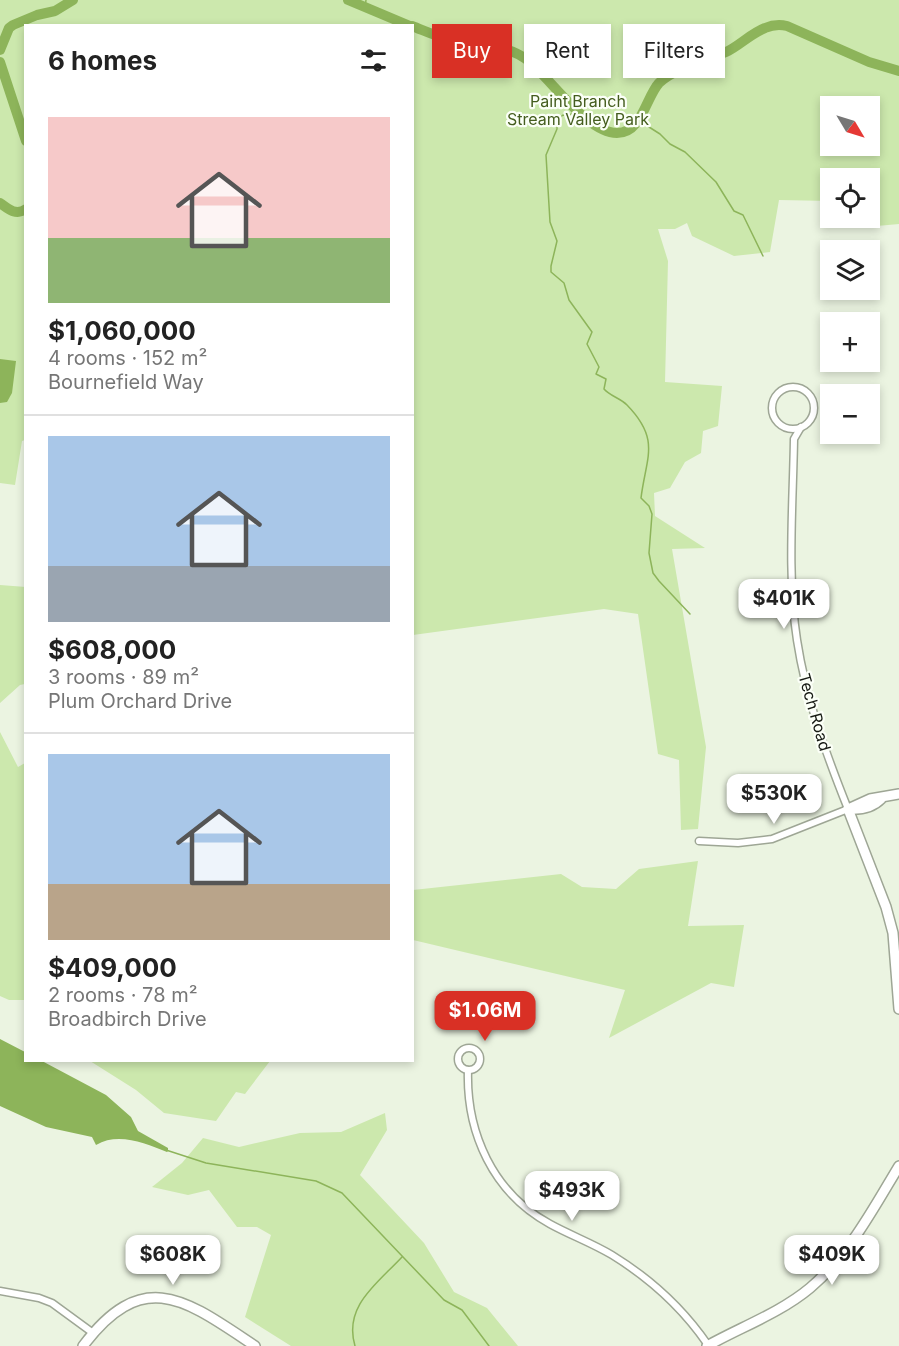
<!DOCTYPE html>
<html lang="en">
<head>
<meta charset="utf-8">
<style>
  body { margin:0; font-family:Inter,sans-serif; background:#f6f6f6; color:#222; height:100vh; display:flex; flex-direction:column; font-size:22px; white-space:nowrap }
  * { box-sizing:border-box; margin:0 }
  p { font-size:20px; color:#767676 }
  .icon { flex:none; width:33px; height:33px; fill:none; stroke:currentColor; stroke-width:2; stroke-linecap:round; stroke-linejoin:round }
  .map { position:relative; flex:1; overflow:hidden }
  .side { position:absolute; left:24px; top:24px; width:390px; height:1038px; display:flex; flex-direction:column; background:#fff; border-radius:0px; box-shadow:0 3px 9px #0003 }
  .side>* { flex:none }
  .top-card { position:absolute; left:432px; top:24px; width:376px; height:54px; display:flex; gap:12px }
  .needle { width:39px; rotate:128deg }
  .buttons { position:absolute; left:820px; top:96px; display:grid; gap:12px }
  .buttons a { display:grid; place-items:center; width:60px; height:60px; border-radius:0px; background:#fff; box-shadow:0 3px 9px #0003; font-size:30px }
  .price { position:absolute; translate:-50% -51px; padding:0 14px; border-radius:12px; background:#fff; color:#222; font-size:20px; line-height:39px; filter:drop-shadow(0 2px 3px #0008) }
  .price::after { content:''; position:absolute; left:50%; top:36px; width:18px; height:14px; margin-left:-9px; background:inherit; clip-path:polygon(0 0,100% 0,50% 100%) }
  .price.selected { background:#d93025; color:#fff }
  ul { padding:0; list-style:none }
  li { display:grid; align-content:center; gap:12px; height:318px; padding:0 24px }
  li+li { border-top:2px solid #e0e0e0 }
  li span { display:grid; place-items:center; height:186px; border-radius:0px; color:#555 }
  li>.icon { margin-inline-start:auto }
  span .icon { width:108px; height:108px; fill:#fffc; stroke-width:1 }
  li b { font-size:26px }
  h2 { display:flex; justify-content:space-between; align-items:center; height:72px; padding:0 24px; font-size:26px }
  .pill { padding:0 21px; border-radius:0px; background:#fff; box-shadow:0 3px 9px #0003; font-size:21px; line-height:54px }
  .pill.selected { background:#d93025; color:#fff }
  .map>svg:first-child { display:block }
  .green { fill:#cce8ad; fill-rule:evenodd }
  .water { fill:#8db45a }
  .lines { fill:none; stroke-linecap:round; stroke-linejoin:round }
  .stream { stroke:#8db45a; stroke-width:1.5 }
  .river { stroke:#8db45a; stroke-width:10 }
  .street-casing { stroke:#9ea695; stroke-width:9 }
  .secondary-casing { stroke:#9ea695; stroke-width:12 }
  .street { stroke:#fff; stroke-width:6 }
  .secondary { stroke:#fff; stroke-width:9 }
  .labels { text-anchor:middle; stroke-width:4.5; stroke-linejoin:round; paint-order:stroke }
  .park-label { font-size:16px; fill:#445d1e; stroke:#fbfff7 }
  .street-label { font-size:16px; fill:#171a14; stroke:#fbfff7 }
</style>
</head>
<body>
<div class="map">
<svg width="899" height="1346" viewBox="0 0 899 1346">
  <rect width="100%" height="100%" fill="#ebf4e1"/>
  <g class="green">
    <path d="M0,0h899v224l-33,3 -8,-9h12v-40h-39v23l-52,-1 -9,52 -36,4 -42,-20 -5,-13 -12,6h-17l10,32 -3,121 57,4 -4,40 -15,5 -2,22 -16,9 -15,26 -16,5 1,23 50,32 -33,1 34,198 -8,82 -17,1 -2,-70 -21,-6 -20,-140 -34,-5 -191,26 -1,-609h-386l-1,414 -3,1 -7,44 -15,-2zM831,106h39v40h-39z"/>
    <polygon points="0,585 26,587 25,684 20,685 0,703"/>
    <polygon points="0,732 18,767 25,763 25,1000 9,1000 0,996"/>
    <polygon points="698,861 688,926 744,925 734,987 711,983 609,1038 625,990 413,940 413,890 561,874 582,887 616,889 639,869"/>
    <polygon points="90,1061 270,1060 270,1061 245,1094 236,1092 216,1121 164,1113 136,1090"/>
    <polygon points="385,1113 387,1130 360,1175 424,1243 454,1292 487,1308 518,1346 291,1346 245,1317 271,1235 257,1227 237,1227 209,1190 188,1195 152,1187 182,1163 203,1138 239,1147 300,1133 341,1132"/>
  </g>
  <g class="water">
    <polygon points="0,359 16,361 12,393 7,402 0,403"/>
    <path d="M0,1039l25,13 1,8 16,1 64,34 25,22 7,14 30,17v3l-1,1c-22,-9 -49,-20 -71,-7l-4,-8 -46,-10 -46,-21z"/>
  </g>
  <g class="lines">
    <g class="stream">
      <polyline points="365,8 366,0"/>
      <path d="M577,110l-9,6 -5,-1 -6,5v9l-11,26 4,67 7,19 -6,25v6l13,11 5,17 23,32 -5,12 12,23 -3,7 10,5 -2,10c6,7 16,9 23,16 34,35 19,52 14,93l8,8 3,8 -3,39 4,20 6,8 31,33"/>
      <polyline points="638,120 660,134 670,144 685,152 716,182 734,211 743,215 763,256"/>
      <polyline points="166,1150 206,1163 316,1181 342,1193 444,1300 462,1310 489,1346"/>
      <path d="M355,1346c-12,-40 23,-63 47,-89"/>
    </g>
    <g class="river">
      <polyline points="348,0 410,26"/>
      <path d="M412,26c13,5 26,11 39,14 26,6 53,3 75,19 24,18 60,74 91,74 25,0 29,-36 42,-50 15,-15 47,-22 67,-31 13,-6 24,-18 39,-24 7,-3 14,-4 22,-2l82,36 30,9"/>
      <polyline points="0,50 9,28 13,25 37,15 55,11 73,0"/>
      <polyline points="0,62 26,141"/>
      <path d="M0,203c8,6 16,13 26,6"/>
    </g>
    <defs>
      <g id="street">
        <circle cx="793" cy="408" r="21"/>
        <path d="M699,841l39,2 34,-4 76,-30c-22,-55 -42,-110 -51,-169 -10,-64 -4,-136 -3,-201l7,-12"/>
        <circle cx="469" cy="1059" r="11"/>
        <path d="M468,1070c-2,63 25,123 82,154 20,11 42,19 62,31 39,24 70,52 96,90"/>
        <polyline points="0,1291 39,1298 52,1303 93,1333"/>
      </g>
      <g id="secondary">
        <polyline points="848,809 886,907 893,933 899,1009"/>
        <polyline points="848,809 870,799 899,794"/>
        <path d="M848,809c12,1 24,-1 33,-10"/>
        <path d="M83,1346c61,-81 104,-45 172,0"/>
        <path d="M707,1346c34,-19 73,-33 103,-58 39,-33 63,-79 89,-122"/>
      </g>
    </defs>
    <use href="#street" class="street-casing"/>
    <use href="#secondary" class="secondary-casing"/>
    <use href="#street" class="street"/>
    <use href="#secondary" class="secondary"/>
  </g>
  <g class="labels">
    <g class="park-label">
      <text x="578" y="107">Paint Branch<tspan x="578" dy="18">Stream Valley Park</tspan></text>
    </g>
    <g class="street-label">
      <text transform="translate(815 712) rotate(74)" y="6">Tech Road</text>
    </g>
  </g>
</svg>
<div class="buttons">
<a><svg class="needle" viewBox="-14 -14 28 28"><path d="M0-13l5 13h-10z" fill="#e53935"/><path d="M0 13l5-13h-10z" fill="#767676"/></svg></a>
<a><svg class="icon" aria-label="locate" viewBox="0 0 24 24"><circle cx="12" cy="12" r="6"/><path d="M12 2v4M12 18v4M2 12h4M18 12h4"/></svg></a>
<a><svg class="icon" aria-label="layers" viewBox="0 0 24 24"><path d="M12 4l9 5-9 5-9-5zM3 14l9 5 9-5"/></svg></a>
<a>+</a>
<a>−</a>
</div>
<b class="price" style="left:784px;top:630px">$401K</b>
<b class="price" style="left:774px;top:825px">$530K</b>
<b class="price selected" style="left:485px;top:1042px">$1.06M</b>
<b class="price" style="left:572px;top:1222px">$493K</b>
<b class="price" style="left:173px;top:1286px">$608K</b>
<b class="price" style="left:832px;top:1286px">$409K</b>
<div class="top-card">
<a class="pill selected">Buy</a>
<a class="pill">Rent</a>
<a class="pill">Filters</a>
</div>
<section class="side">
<h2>6 homes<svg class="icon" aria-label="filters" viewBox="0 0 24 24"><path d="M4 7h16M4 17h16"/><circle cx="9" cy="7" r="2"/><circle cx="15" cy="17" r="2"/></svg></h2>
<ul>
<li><span style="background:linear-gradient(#f6c9c9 65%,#8fb573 0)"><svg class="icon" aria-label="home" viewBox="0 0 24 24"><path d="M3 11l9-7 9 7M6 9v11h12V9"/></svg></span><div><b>$1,060,000</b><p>4 rooms · 152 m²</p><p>Bournefield Way</p></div></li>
<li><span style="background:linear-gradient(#a9c7e8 70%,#9aa5b1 0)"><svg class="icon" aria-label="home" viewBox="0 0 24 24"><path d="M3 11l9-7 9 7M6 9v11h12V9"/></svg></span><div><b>$608,000</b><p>3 rooms · 89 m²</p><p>Plum Orchard Drive</p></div></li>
<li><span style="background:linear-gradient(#a9c7e8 70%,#b9a48a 0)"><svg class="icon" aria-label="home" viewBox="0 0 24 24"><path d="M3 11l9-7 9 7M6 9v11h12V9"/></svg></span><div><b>$409,000</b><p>2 rooms · 78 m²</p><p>Broadbirch Drive</p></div></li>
</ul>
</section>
</div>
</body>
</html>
